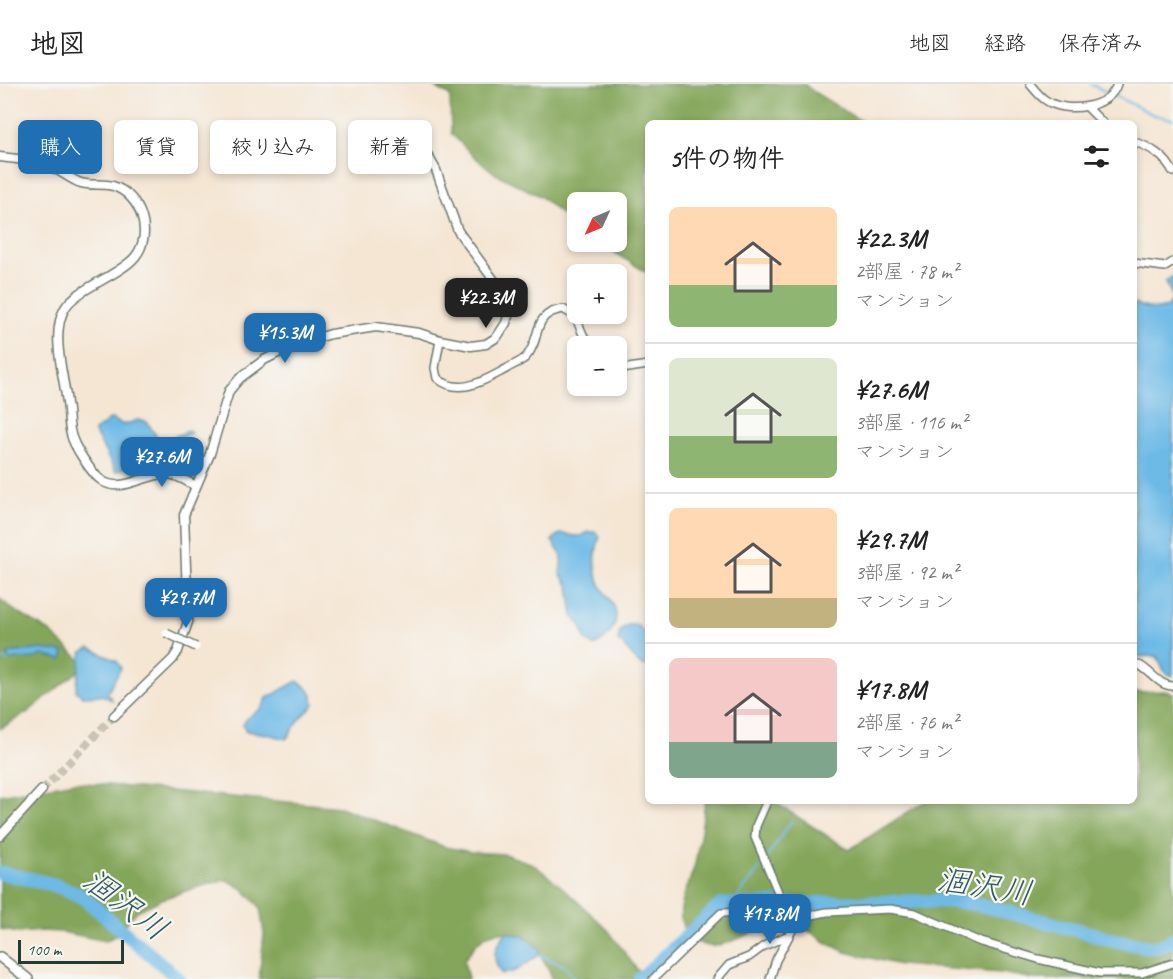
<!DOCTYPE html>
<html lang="ja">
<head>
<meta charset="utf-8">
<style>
  body { margin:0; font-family:Caveat,"Klee One",sans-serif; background:#f2f2f2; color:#222; height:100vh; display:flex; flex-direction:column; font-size:22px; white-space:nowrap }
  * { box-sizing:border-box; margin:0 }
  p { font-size:20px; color:#767676 }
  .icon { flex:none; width:33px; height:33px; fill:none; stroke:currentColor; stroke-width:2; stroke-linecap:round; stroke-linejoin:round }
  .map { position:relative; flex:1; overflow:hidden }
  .panel { position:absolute; left:645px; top:36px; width:492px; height:684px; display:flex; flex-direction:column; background:#fff; border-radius:9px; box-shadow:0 3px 9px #0003 }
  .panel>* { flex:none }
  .top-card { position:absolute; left:18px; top:36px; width:537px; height:54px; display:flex; gap:12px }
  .needle { width:39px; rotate:226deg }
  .buttons { position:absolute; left:567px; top:108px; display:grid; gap:12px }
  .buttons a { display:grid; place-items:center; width:60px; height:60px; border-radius:9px; background:#fff; box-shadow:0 3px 9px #0003; font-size:30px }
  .scale { position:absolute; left:18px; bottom:15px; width:106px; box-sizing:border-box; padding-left:6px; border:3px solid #1f3d34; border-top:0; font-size:16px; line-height:21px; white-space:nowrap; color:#1f3d34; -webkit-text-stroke:4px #f6f6f2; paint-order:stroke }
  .price { position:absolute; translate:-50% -51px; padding:0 14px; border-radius:12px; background:#1f6fb2; color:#fff; font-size:20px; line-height:39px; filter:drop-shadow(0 2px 3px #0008) }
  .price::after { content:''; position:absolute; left:50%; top:36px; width:18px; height:14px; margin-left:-9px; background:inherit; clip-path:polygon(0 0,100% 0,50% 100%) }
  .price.selected { background:#222; color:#fff }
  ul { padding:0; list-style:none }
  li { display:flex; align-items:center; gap:18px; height:150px; padding:0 24px }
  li+li { border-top:2px solid #e0e0e0 }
  li span { display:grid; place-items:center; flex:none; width:168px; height:120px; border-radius:9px; color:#555 }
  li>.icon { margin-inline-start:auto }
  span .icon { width:72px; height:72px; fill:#fffc; stroke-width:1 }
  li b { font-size:26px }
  h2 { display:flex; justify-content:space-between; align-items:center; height:72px; padding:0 24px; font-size:26px }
  .tag { padding:0 21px; border-radius:9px; background:#fff; box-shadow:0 3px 9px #0003; font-size:21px; line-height:54px }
  .tag.selected { background:#1f6fb2; color:#fff }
  header { display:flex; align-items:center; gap:36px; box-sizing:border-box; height:84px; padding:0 30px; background:#fff; border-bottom:2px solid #e0e0e0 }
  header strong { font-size:28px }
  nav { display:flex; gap:33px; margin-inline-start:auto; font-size:21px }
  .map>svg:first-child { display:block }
  .forest { fill:#84a65a; stroke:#527247; stroke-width:1.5 }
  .water { fill:#6dbae7; stroke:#467c8e; stroke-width:1.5 }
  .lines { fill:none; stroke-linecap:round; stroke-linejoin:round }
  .stream { stroke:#6dbae7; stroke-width:2 }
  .river { stroke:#6dbae7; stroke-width:14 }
  .tertiary-tunnel { stroke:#cac4b4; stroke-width:8; stroke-dasharray:8 4; stroke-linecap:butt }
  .minor-casing { stroke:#6a786c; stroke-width:10 }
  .tertiary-casing { stroke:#6a786c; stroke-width:11 }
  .secondary-casing { stroke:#6a786c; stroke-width:12 }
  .minor { stroke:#fff; stroke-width:7 }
  .tertiary { stroke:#fff; stroke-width:8 }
  .secondary { stroke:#fff; stroke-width:9 }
  .minor-bridge-casing { stroke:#6a786c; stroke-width:10; stroke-linecap:butt }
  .minor-bridge { stroke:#fff; stroke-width:7 }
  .labels { text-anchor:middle; stroke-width:4.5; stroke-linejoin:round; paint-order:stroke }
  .water-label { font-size:32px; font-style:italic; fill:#325c61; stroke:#f6f6f2 }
</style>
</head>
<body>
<header>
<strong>地図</strong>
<nav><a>地図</a><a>経路</a><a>保存済み</a></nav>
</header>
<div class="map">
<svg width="1173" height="895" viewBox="0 0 1173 895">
  <rect width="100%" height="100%" fill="#f6f6f2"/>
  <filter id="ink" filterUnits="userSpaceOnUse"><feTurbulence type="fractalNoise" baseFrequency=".0167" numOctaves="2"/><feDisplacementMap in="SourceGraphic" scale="12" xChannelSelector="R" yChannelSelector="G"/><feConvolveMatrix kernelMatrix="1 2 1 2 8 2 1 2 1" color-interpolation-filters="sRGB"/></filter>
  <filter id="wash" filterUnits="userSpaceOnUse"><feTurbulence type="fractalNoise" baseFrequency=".008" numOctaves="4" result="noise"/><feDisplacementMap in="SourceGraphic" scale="24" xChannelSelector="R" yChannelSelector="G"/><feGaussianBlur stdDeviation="1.35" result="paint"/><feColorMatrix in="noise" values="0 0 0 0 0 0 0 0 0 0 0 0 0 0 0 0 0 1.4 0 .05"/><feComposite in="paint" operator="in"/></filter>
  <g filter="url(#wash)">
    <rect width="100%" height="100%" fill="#f5e6d4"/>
    <g class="forest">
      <polygon points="430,0 804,0 814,8 864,39 648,39 648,189 596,158 616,158 616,118 578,118 577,144 540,112 496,90 471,70 451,49 450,12"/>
      <polygon points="0,515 12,525 50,548 86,581 28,628 0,645"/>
      <path d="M1165,607l8,2v286h-139l-32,-6 -102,-8 -54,-13 -17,-8 -34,-22 -11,-4c-19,8 -49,25 -69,28 -9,1 -18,-3 -25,-9 -21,-21 -1,-49 5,-73 4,-21 8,-41 10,-63h68l76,49 76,-49h209v-109z"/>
      <path d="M75,698l265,25 105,40 26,5 33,2 29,10 29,23 46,43 36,49h-92c-7,-25 -34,-55 -62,-45 -12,5 -20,17 -26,27l4,18h-209l5,-45 -4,-27 -17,-18 -16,-9 -17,3 -48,16 -25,12 -21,24 -10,6 -45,-9 -19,-1 -24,2 -18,-4v-134z"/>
    </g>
    <g class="water">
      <path d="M1173,192v400c-10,-2 -12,-12 -16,-20l-23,1v-354c9,5 35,12 38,-4 1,-6 -5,-11 -6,-18z"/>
      <polygon points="111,335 124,341 138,336 147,338 161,359 189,346 191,349 162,363 161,369 116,388 94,347 105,340 108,336"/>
      <path d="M589,448h6l5,4c-5,14 -6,29 -2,43 3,10 10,16 15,25 9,17 -4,36 -20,42l-8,-7 -4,-13 -8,-10 -4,-30 -9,-13 2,-17 -10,-15c9,-13 15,-4 28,-5 1,0 7,-3 9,-4z"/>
      <path d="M632,540l5,1 11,12v28l-6,1c-9,-7 -14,-18 -24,-25 1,-10 4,-15 14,-17z"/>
      <polygon points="90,564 117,577 121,584 107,609 112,616 101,611 82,612 76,607 82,568"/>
      <polygon points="42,565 64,568 62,576 42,571 36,574 8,576 8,569"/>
      <path d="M297,597c11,6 16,12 17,23 -5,7 -12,12 -17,19 -4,5 -6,11 -11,16l-19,-5 -21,-3 -3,-6 4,-7 15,-10 5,-10z"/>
      <path d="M507,848l18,5 15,12 -1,6c-11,7 -24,20 -38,18 -11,-17 -6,-27 6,-41z"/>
    </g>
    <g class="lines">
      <g class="stream">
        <polyline points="1090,0 1154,31 1173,35"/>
        <polyline points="0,576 8,576"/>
        <polyline points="768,772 792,736"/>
        <polyline points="731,822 760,784"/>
        <polyline points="539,871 565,882 574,895"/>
      </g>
      <g class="river">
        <path d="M0,789c29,6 58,10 84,25l95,81"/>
        <path d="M784,820l167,-3 25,3 121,31c5,3 52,13 58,12 7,-1 12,-4 18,-7"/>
        <polyline points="640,895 721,821 776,820"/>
      </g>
    </g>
  </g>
  <g filter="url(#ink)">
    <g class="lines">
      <polyline class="tertiary-tunnel" points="42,706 114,632"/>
      <defs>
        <g id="minor">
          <path d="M1030,0c5,6 10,13 17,17 19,12 63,8 70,-17"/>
          <polyline points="1088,24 1103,39"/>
          <path d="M1134,58c15,4 32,15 39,30"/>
          <polyline points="1134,179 1165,183 1173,178"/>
          <path d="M440,256l-5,28 2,10c22,19 48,2 69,-9 6,-4 15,-7 20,-12 17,-19 4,-43 37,-48l12,7 13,30"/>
          <polyline points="616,284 622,285 648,281"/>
          <path d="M1134,583l5,-2c12,6 20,21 34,21"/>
          <polyline points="767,717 756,742 755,753 786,827 796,839"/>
          <polyline points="653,895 721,829 786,827"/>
          <polyline points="717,895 729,881 749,873 764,862 789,851"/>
          <polyline points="770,895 776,876 796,839 807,832 827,828 890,825 915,829 978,857 1038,875 1100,889 1142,889 1173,879"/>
        </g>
        <g id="tertiary">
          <path d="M0,73c19,2 35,4 53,11 10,4 18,12 28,15 10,3 22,0 32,3 28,9 41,48 22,71 -15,18 -59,32 -70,51 -15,25 -1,68 2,95 2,10 1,21 4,31 2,11 21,40 30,46 19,15 45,-7 66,-6 9,0 21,8 29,12"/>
          <polyline points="114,632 173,575 178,567 188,538 184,431 210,370 229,307 240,294 264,276 296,260 331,250 376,243 419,249 440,256 471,262 486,260 497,253 506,239 510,225 504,210 458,147 436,86 423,63"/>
          <polyline points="0,752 42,706"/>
        </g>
        <polyline id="secondary" points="0,873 28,895"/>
      </defs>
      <use href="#minor" class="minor-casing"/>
      <use href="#tertiary" class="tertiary-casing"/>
      <use href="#secondary" class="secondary-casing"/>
      <use href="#minor" class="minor"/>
      <use href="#tertiary" class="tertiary"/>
      <use href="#secondary" class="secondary"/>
      <defs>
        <polyline id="minor-bridge" points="166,549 196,563"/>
      </defs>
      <use href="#minor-bridge" class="minor-bridge-casing"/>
      <use href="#minor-bridge" class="minor-bridge"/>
    </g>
  </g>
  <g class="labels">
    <g class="water-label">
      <text transform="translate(985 802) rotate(9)" y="11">涸沢川</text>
      <text transform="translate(126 820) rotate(37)" y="11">涸沢川</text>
    </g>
  </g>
</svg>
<div class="buttons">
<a><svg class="needle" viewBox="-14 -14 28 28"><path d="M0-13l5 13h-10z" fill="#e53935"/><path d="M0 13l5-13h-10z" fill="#767676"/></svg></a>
<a>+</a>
<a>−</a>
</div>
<div class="scale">100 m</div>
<b class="price selected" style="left:486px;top:245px">¥22.3M</b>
<b class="price" style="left:285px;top:280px">¥15.3M</b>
<b class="price" style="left:162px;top:404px">¥27.6M</b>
<b class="price" style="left:186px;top:545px">¥29.7M</b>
<b class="price" style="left:770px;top:861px">¥17.8M</b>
<div class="top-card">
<a class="tag selected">購入</a>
<a class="tag">賃貸</a>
<a class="tag">絞り込み</a>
<a class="tag">新着</a>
</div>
<section class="panel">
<h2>5件の物件<svg class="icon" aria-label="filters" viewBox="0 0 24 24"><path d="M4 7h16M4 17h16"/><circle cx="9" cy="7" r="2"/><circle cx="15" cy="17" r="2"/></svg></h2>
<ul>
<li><span style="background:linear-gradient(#ffd9b3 65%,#8fb573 0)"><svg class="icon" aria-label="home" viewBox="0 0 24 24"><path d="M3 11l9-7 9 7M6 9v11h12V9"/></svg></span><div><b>¥22.3M</b><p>2部屋 · 78 m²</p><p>マンション</p></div></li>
<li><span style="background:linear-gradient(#dfe7d0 65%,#8fb573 0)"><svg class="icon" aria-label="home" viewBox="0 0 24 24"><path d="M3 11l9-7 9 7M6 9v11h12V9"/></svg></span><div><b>¥27.6M</b><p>3部屋 · 116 m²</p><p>マンション</p></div></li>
<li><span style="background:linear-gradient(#ffd9b3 75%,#c2b280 0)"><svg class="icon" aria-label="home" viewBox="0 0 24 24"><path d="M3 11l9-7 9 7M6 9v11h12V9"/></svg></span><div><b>¥29.7M</b><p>3部屋 · 92 m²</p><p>マンション</p></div></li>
<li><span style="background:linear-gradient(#f6c9c9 70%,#7fa58c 0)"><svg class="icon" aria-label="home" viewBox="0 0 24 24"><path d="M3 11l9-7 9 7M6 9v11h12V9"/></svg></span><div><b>¥17.8M</b><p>2部屋 · 76 m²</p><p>マンション</p></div></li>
</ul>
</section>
</div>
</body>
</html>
